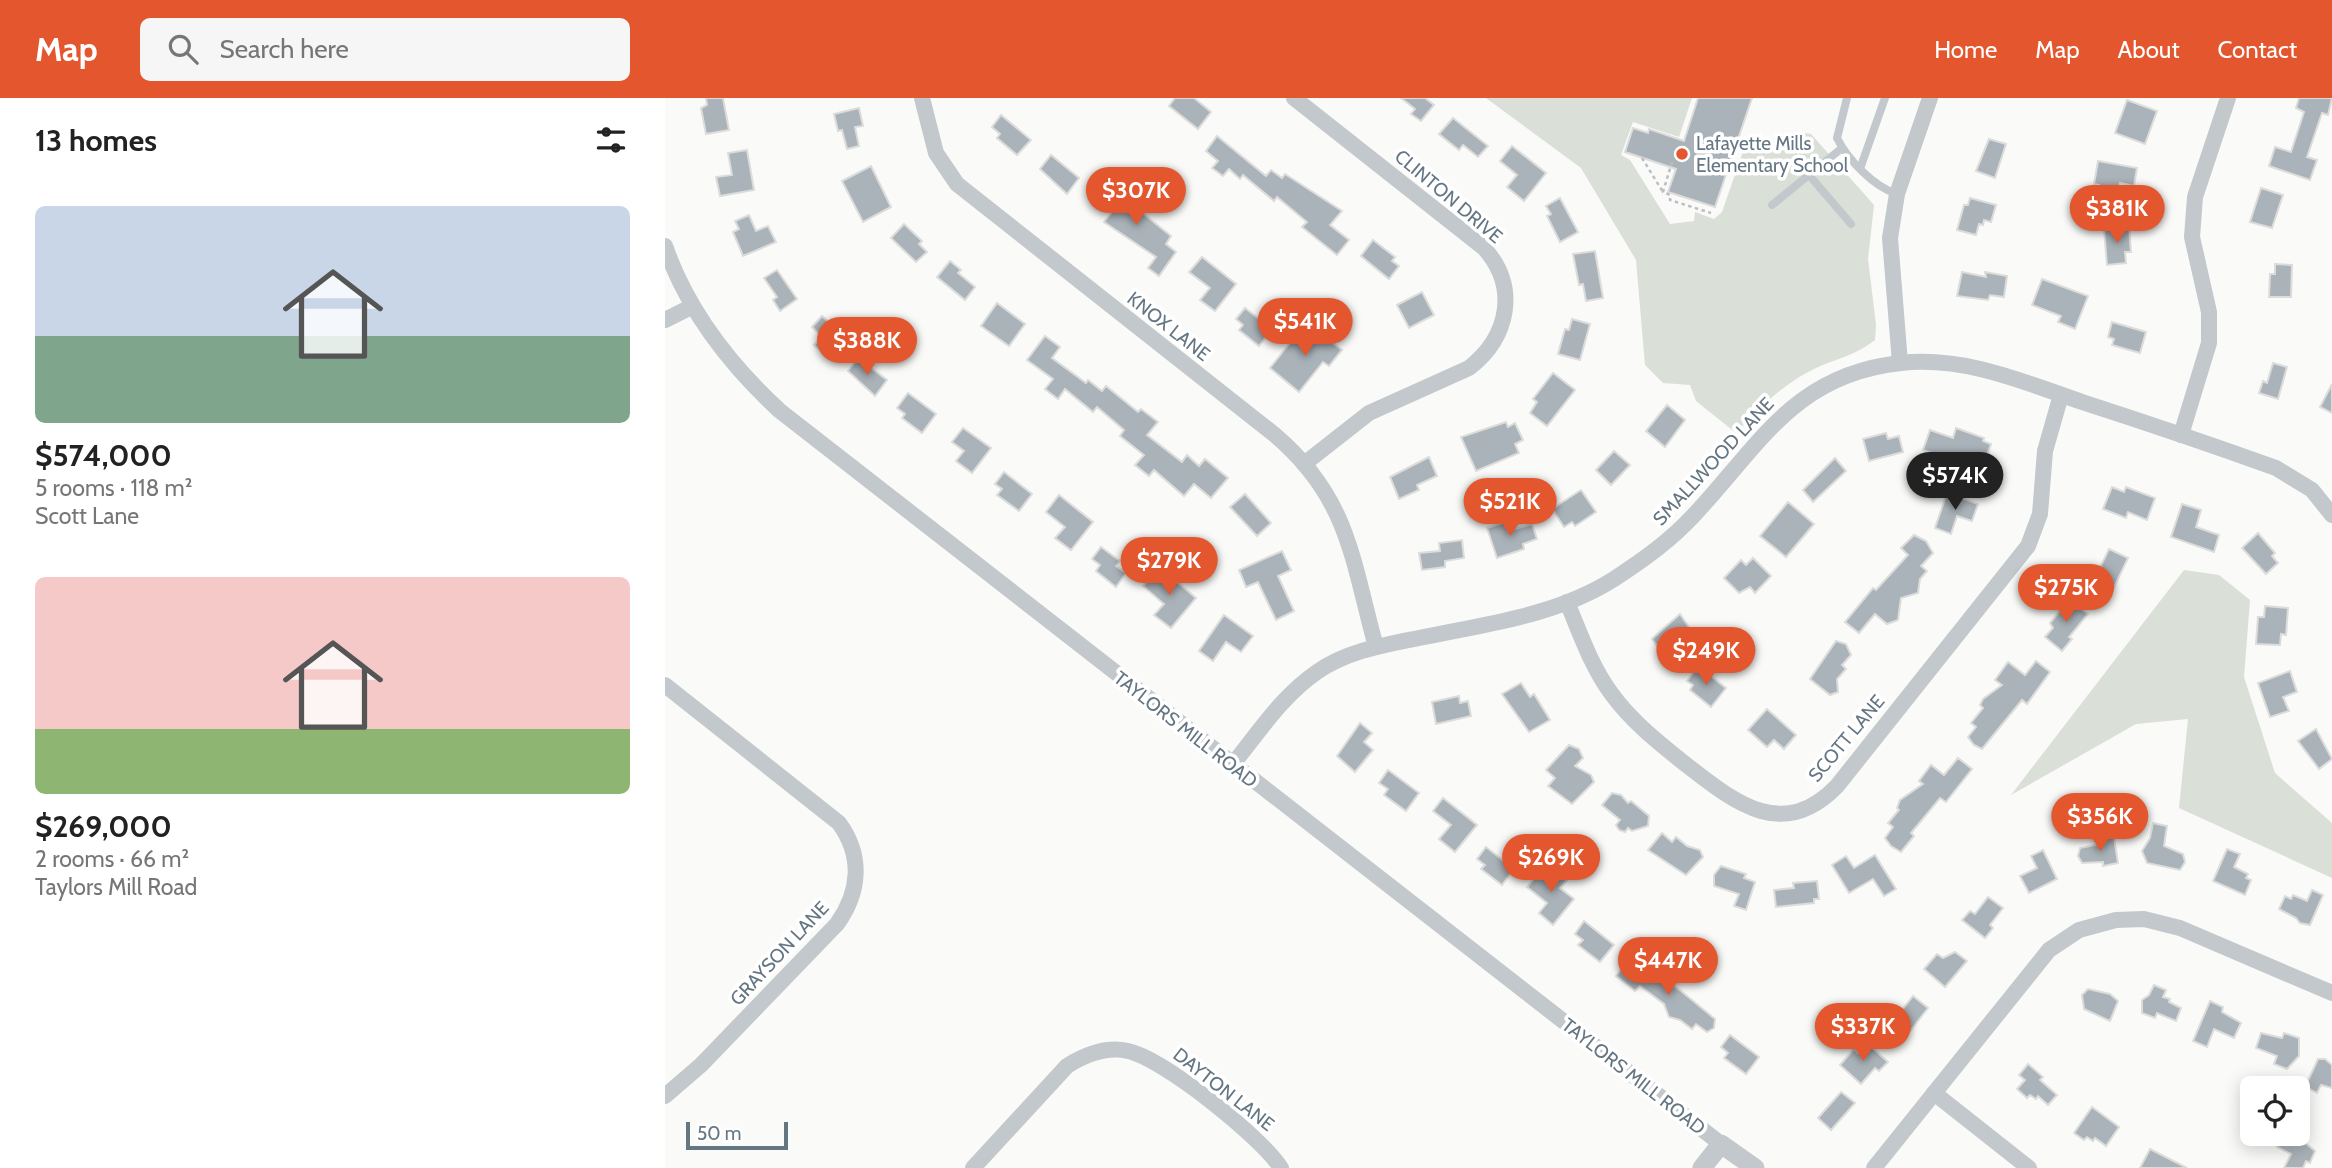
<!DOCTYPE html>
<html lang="en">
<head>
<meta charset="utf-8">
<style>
  body { margin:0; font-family:Cabin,sans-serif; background:#f6f6f6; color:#222; height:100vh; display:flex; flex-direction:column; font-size:26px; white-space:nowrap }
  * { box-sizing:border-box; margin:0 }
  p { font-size:23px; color:#767676 }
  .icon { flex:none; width:38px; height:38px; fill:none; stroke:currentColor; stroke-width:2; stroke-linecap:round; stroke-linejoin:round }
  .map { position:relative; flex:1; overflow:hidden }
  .side { display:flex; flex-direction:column; background:#fff; width:665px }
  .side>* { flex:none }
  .fabs { position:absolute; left:1575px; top:978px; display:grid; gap:14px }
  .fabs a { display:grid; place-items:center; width:70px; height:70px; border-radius:10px; background:#fff; box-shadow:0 4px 18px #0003; font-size:35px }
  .scale { position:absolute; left:21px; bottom:18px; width:102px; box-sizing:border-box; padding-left:7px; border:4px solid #657683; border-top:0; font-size:19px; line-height:24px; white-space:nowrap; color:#657683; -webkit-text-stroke:5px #fff; paint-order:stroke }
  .price { position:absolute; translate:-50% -60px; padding:0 16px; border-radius:24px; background:#e4572e; color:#fff; font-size:23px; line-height:46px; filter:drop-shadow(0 2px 4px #0008) }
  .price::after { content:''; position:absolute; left:50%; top:42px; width:21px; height:16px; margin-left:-10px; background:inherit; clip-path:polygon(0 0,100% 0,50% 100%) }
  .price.on { background:#222; color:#fff }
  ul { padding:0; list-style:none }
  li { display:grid; align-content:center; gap:14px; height:371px; padding:0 35px }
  li span { display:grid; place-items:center; height:217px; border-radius:10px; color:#555 }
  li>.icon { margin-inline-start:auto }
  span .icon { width:126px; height:126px; fill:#fffc; stroke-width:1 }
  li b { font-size:30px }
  h2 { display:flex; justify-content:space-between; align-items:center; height:84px; padding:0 35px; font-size:30px }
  header { display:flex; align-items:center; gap:42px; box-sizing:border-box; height:98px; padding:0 35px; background:#e4572e; color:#fff }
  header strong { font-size:33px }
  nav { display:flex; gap:38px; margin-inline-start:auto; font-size:24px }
  .search { width:490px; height:63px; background:#f6f6f6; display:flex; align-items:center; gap:18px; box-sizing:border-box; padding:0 24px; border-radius:10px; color:#767676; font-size:26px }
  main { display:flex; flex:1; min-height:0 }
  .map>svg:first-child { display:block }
  .green { fill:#dadfd7 }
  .building { fill:#aab3b9; stroke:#dcdcda; stroke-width:2 }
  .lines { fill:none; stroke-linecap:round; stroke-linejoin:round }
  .path { stroke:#bbbfc2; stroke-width:2.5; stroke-dasharray:3.5 3.5; stroke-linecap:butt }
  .service { stroke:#c3c8cc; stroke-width:8 }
  .minor { stroke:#c3c8cc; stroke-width:16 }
  .tertiary { stroke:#c3c8cc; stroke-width:19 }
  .poi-dot { fill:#e4572e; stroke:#fff; stroke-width:2.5 }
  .labels { text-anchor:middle; stroke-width:7; stroke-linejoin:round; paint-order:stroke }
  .poi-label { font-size:19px; fill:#657683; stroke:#fff; text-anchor:start }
  .street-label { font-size:19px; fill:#657683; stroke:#fff }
</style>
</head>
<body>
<header>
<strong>Map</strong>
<div class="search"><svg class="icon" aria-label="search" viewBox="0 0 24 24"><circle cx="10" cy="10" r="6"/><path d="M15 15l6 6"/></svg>Search here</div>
<nav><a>Home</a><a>Map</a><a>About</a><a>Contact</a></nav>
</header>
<main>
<section class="side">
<h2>13 homes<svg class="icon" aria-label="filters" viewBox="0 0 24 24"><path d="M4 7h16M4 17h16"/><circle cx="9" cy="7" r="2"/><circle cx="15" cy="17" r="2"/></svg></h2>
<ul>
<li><span style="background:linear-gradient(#c9d6e8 60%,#7fa58c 0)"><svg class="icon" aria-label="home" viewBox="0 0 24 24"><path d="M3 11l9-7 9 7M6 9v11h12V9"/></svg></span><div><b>$574,000</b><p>5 rooms · 118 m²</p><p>Scott Lane</p></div></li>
<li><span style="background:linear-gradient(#f6c9c9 70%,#8fb573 0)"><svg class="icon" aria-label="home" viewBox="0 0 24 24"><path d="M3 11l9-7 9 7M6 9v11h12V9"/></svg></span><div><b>$269,000</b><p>2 rooms · 66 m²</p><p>Taylors Mill Road</p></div></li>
</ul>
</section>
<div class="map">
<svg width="1667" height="1070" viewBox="0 0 1667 1070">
  <rect width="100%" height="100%" fill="#fafaf8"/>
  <g class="green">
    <path d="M821,0h206l-13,39 -46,-15 -12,33 9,5 40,64 24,-3 1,-9 19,7 8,-7 25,-72 43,12 7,-20 14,2 63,71 -6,54 8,66 -1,15c-17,14 -39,19 -59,28 -32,15 -56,39 -80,65l-40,-32 -6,-16 -27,-2 -18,-18 -9,-105 -55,-92z"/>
    <polygon points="1519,472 1554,477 1585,502 1579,579 1610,675 1667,725 1667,780 1514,710 1523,621 1471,626 1346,697"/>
  </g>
  <g class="building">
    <polygon points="41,0 58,0 64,32 41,36 36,10 42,7"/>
    <polygon points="510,0 529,0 546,14 533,31 504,8"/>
    <polygon points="736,0 760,0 769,7 756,23 746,16 750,11"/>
    <polygon points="1033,0 1087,0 1050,109 1003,94 1011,71 960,54 968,30 983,35 984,31 1019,43"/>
    <polygon points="1634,0 1667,0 1663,17 1657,15 1642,59 1652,62 1645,82 1604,68 1610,49 1626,54 1639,14 1631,10"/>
    <polygon points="1462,2 1492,13 1480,46 1450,35"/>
    <polygon points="194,10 198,28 190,29 194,48 182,51 177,32 173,33 169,16"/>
    <polygon points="336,17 366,42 352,57 332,40 335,36 327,29"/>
    <polygon points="788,20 823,48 813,59 798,47 794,52 774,36"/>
    <polygon points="552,38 601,78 606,72 617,80 620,76 677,113 665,127 684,142 672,157 637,129 642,124 612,99 609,103 578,77 575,81 564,71 558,78 547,70 553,63 541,53"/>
    <polygon points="1324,41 1341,46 1330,80 1311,73"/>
    <polygon points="847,48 881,75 859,103 842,89 852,77 835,63"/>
    <polygon points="82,52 89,92 55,98 51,79 67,77 63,55"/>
    <polygon points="386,57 414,80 402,96 375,71"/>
    <polygon points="1433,63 1472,70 1469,88 1455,85 1452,98 1433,94 1434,87 1429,86"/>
    <polygon points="206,68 226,109 198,124 177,83"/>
    <polygon points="439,84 506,138 501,146 511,154 494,178 483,170 491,159 439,124 447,114 428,99"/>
    <polygon points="1596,90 1618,97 1607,130 1585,124"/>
    <polygon points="895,100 913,134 895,144 882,118 886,116 881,108"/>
    <polygon points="1305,100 1331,107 1326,124 1319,122 1318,127 1314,126 1311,137 1292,132 1299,107 1303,107"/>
    <polygon points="84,117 91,133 103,128 111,144 78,158 68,134 74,131 70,123"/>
    <polygon points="239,126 257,143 254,146 262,154 251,164 226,140"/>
    <polygon points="1464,129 1466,154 1460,154 1461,165 1442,167 1439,131"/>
    <polygon points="708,142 730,159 727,163 734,168 724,181 696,158"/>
    <polygon points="930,153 938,200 921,203 918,186 914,187 908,156"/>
    <polygon points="537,159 571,186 550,213 535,202 545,190 524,174"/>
    <polygon points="285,163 296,172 293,175 310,189 300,202 272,179"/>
    <polygon points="1610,166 1627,167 1626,199 1604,199 1605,176 1610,176"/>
    <polygon points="112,172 132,201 115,213 108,202 112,199 99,180"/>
    <polygon points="1297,174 1321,179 1320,174 1342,178 1339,199 1325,197 1323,202 1292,198"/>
    <polygon points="1377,181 1423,198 1410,231 1393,224 1396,218 1367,207"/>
    <polygon points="757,194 769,217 744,230 732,207"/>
    <polygon points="332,205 360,226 344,248 316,228"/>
    <polygon points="580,210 607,231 594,248 574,232 578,227 571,221"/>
    <polygon points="157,218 182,240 164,260 149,247 157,239 147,229"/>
    <polygon points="907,221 925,226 915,262 893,256 900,231 904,232"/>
    <polygon points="1447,224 1481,234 1475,255 1447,247 1449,241 1443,239"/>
    <polygon points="648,229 677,252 664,268 658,264 634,294 605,270 632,236 638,241"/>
    <polygon points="380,238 395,249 387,260 421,285 423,282 437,293 441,288 473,314 476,311 493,324 482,337 517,364 522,357 534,368 540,361 563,380 546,400 529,386 519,398 489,372 484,378 470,367 479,357 455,338 459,332 432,309 428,314 400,291 393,301 380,291 388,281 362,262"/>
    <polygon points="193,260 222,282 210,298 183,273"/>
    <polygon points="1608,265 1622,269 1613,301 1594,295 1598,283 1602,285"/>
    <polygon points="888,275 910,292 882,328 865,315 872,304 868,301"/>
    <polygon points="1667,286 1667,315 1655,309"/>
    <polygon points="243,295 271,316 257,335 237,320 240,316 232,310"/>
    <polygon points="1002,307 1020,322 1000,349 981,333"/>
    <polygon points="841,324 843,329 850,325 858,342 850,346 854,355 811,373 796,339"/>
    <polygon points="298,330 326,350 307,375 291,363 299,353 287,344"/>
    <polygon points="1291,330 1319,340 1318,343 1326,346 1321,360 1314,358 1309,364 1289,357 1287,362 1258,352 1265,332 1288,340"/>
    <polygon points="1221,335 1223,341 1234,338 1238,354 1204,363 1198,341"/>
    <polygon points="949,353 965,367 946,387 931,372"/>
    <polygon points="764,359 772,378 752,387 754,392 734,401 725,379"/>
    <polygon points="1170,360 1181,373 1148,404 1138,392"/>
    <polygon points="339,374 367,396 354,413 332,397 337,391 330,386"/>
    <polygon points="1447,389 1459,394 1461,389 1490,400 1482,422 1463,414 1461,420 1438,411"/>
    <polygon points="916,392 931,414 910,428 907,424 899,429 887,411"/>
    <polygon points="1282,395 1313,406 1307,423 1292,418 1286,436 1270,430"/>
    <polygon points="580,396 606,425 592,438 565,409"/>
    <polygon points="394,397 428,424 406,452 390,440 400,429 381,414"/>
    <polygon points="1123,404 1149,426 1121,459 1095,438"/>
    <polygon points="1517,406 1536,412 1531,429 1554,437 1549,454 1506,439"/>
    <polygon points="847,422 850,431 867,426 872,441 858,446 859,451 832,460 822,430"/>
    <polygon points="1593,435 1610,455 1607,458 1613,465 1601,476 1577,450"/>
    <polygon points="1249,437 1261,443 1268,455 1256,468 1262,473 1255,481 1253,495 1236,500 1233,522 1222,526 1210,516 1194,535 1180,524 1208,490 1211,492 1243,457 1236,450"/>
    <polygon points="797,442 799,460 780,463 780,469 757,472 754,455 775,453 774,445"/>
    <polygon points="436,449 455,463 451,468 461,475 451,489 431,473 435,467 427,461"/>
    <polygon points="1444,451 1463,460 1444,500 1414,486 1423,467 1434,472"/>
    <polygon points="617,453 626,472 613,478 629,513 611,522 593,484 581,489 574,472"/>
    <polygon points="1088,460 1106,478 1090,495 1085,489 1074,495 1059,480 1076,462 1081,467"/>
    <polygon points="494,469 531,500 506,530 489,517 499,506 478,488"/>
    <polygon points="1404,501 1423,516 1404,539 1407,541 1397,553 1380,539 1388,530 1385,525 1395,513 1396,503"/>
    <polygon points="1600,508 1623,510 1621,537 1616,536 1615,547 1591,546 1593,519 1599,519"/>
    <polygon points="1015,516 1025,531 997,555 987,541"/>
    <polygon points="559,517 588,538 576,554 561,544 548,563 534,553"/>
    <polygon points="1171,543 1181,546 1186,557 1177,567 1181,571 1172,581 1173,594 1165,597 1145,581"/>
    <polygon points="1371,563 1385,574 1362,606 1357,602 1317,651 1309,647 1303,639 1311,629 1306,625 1318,610 1315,607 1318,601 1337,587 1330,582 1343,564 1360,577"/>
    <polygon points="1033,568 1061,590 1046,609 1025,592 1028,587 1022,583"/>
    <polygon points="1625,573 1632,594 1618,599 1624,613 1605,619 1593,585"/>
    <polygon points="856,585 865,599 869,596 885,622 864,634 837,596"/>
    <polygon points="794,598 795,605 803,603 806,618 771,626 767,604"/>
    <polygon points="1102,611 1131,637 1119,651 1109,642 1102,649 1083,632"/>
    <polygon points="695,625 707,635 699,644 708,652 690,674 672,658"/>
    <polygon points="1651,631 1667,661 1654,671 1633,643"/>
    <polygon points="904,647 914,651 918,660 910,668 926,677 929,684 907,706 883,688 890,680 881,672"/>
    <polygon points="1293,660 1307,671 1281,704 1275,700 1246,735 1249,738 1236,754 1226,748 1220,740 1228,729 1223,725 1234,712 1232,710 1235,702 1258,686 1254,683 1266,667 1279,677"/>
    <polygon points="723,672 754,695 741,713 719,697 723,691 714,685"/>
    <polygon points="947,695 956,697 963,705 966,703 984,718 983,728 967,733 963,730 960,734 954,732 951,727 955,722 937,707"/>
    <polygon points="778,700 812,727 790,754 774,741 786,727 768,713"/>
    <polygon points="1488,725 1502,728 1499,748 1518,756 1520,764 1515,772 1482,765 1477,753 1485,740"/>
    <polygon points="997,735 1007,744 1011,739 1022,748 1035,752 1038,759 1021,777 983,752"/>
    <polygon points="1449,739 1453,765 1438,768 1438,764 1417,765 1413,758 1415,750 1436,746 1435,741"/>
    <polygon points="821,749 849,771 837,787 816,771 820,767 812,761"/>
    <polygon points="1562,751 1575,756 1569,769 1583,776 1581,780 1586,782 1580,797 1548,783"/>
    <polygon points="1378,752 1392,781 1364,795 1355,778 1372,770 1366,758"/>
    <polygon points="1210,757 1231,791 1219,798 1208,781 1184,795 1167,767 1181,758 1189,770"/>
    <polygon points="887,768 903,781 895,790 909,801 888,827 874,815 882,805 862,789 875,773 880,777"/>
    <polygon points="1056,768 1081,776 1079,780 1090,784 1081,812 1069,808 1074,796 1049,788 1049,777"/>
    <polygon points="1152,783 1154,801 1149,801 1149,805 1111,809 1109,792 1129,790 1128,785"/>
    <polygon points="1647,792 1658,797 1645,827 1635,825 1631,820 1614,811 1620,798 1626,801 1628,797 1642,803"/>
    <polygon points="1323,799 1338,810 1325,827 1328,830 1320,840 1297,822 1305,813 1310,816"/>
    <polygon points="919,823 949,847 935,864 913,847 918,842 910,836"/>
    <polygon points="1290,854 1302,863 1280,889 1259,871 1272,856 1278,860"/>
    <polygon points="962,864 979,877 983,871 1016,893 1050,921 1049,930 1042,934 1031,926 1027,931 1015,922 1004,919 999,906 975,888 970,893 951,878"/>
    <polygon points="1489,887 1501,892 1498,899 1505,901 1504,904 1516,910 1511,923 1492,915 1490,920 1477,915 1477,902 1484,897"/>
    <polygon points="1423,891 1445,896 1453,903 1445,923 1419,911 1417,897"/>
    <polygon points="1248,898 1263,910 1242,937 1227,925"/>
    <polygon points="1545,903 1558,909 1557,914 1576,925 1569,940 1549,931 1542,949 1528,943"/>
    <polygon points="1596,935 1617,940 1619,935 1634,940 1634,958 1622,971 1609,966 1612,958 1591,950"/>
    <polygon points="1065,937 1094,959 1081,976 1059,960 1063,955 1056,949"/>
    <polygon points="1202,945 1223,964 1214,973 1210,970 1196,986 1175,967 1189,951 1193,955"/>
    <polygon points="1653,961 1660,961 1667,967 1667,990 1656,987 1652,995 1640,989"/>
    <polygon points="1363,966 1378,979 1375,982 1392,997 1383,1007 1373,998 1371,1001 1365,997 1362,1000 1352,991 1360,982 1354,977"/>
    <polygon points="1176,994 1190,1005 1166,1032 1153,1020"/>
    <polygon points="1427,1009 1454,1029 1441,1048 1430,1040 1428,1043 1422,1039 1419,1042 1409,1035"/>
    <polygon points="1619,1038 1631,1044 1638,1043 1650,1053 1645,1065 1641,1063 1638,1070 1619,1070 1626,1056 1612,1049 1611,1041"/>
    <polygon points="1485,1051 1522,1070 1475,1070"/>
  </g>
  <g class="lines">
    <g class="path">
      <polyline points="977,60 998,94"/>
      <polyline points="1007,64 998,94 1005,97 1005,102 1046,115"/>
    </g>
    <g class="service">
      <path d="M1182,0l-10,40c11,22 37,49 60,56"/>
      <polyline points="1196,68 1220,0"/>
      <polyline points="1144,77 1186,126"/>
      <polyline points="1107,107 1177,50"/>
    </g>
    <g class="minor">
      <path d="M257,0l14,55 21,31 318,251c74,63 77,125 101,212"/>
      <path d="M629,0l190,150c35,39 25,89 -15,120l-100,45 -65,51"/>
      <path d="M0,148c23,66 65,119 115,165l941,733"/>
      <polyline points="0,222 26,209"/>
      <polyline points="1235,265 1225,140 1232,96 1265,0"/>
      <polyline points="1516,337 1544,245 1544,214 1527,139 1530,99 1563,0"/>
      <path d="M902,504c13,31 24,64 44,91 20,28 47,49 73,70 49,38 98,80 153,23l191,-240 12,-32 5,-63 16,-56"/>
      <path d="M0,587l174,138c24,33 21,69 -2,101l-136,141 -36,31"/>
      <path d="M567,667c27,-33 50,-69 85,-93 30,-21 67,-27 102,-34 66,-14 137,-22 195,-59 29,-19 56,-38 80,-64 65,-69 100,-141 207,-152 64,-7 123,19 181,39 65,21 130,43 194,66l36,22 20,25"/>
      <polyline points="1269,995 1364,1070"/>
      <path d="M308,1070l94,-102c19,-12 39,-20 61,-15 36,8 133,86 153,117"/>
      <polyline points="1209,1070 1384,852 1414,832 1451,822 1479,821 1515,830 1667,895"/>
    </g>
    <polyline class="tertiary" points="1037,1070 1056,1046 1090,1070"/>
  </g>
  <circle class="poi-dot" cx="1017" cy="56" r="7"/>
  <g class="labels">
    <g class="poi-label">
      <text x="1031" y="52">Lafayette Mills<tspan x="1031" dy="22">Elementary School</tspan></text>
    </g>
    <g class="street-label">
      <text transform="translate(784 98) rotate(40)" y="7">CLINTON DRIVE</text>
      <text transform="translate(504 228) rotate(38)" y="7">KNOX LANE</text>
      <text transform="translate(1048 363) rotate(-47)" y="7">SMALLWOOD LANE</text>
      <text transform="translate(521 631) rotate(38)" y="7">TAYLORS MILL ROAD</text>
      <text transform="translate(1181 640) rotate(-50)" y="7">SCOTT LANE</text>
      <text transform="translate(114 855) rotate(-47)" y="7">GRAYSON LANE</text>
      <text transform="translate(969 978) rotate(38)" y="7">TAYLORS MILL ROAD</text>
      <text transform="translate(559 991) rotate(38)" y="7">DAYTON LANE</text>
    </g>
  </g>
</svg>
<div class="fabs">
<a><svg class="icon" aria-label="locate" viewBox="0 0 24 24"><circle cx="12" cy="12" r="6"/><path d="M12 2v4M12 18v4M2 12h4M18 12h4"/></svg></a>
</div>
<div class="scale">50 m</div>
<b class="price" style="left:471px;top:129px">$307K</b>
<b class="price" style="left:1452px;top:147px">$381K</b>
<b class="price" style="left:640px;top:260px">$541K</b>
<b class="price" style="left:202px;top:279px">$388K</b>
<b class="price on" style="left:1290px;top:414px">$574K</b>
<b class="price" style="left:845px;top:440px">$521K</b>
<b class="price" style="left:504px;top:499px">$279K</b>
<b class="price" style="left:1401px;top:526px">$275K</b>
<b class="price" style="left:1041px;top:589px">$249K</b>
<b class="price" style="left:1435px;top:755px">$356K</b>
<b class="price" style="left:886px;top:796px">$269K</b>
<b class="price" style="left:1003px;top:899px">$447K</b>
<b class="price" style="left:1198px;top:965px">$337K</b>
</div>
</main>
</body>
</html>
